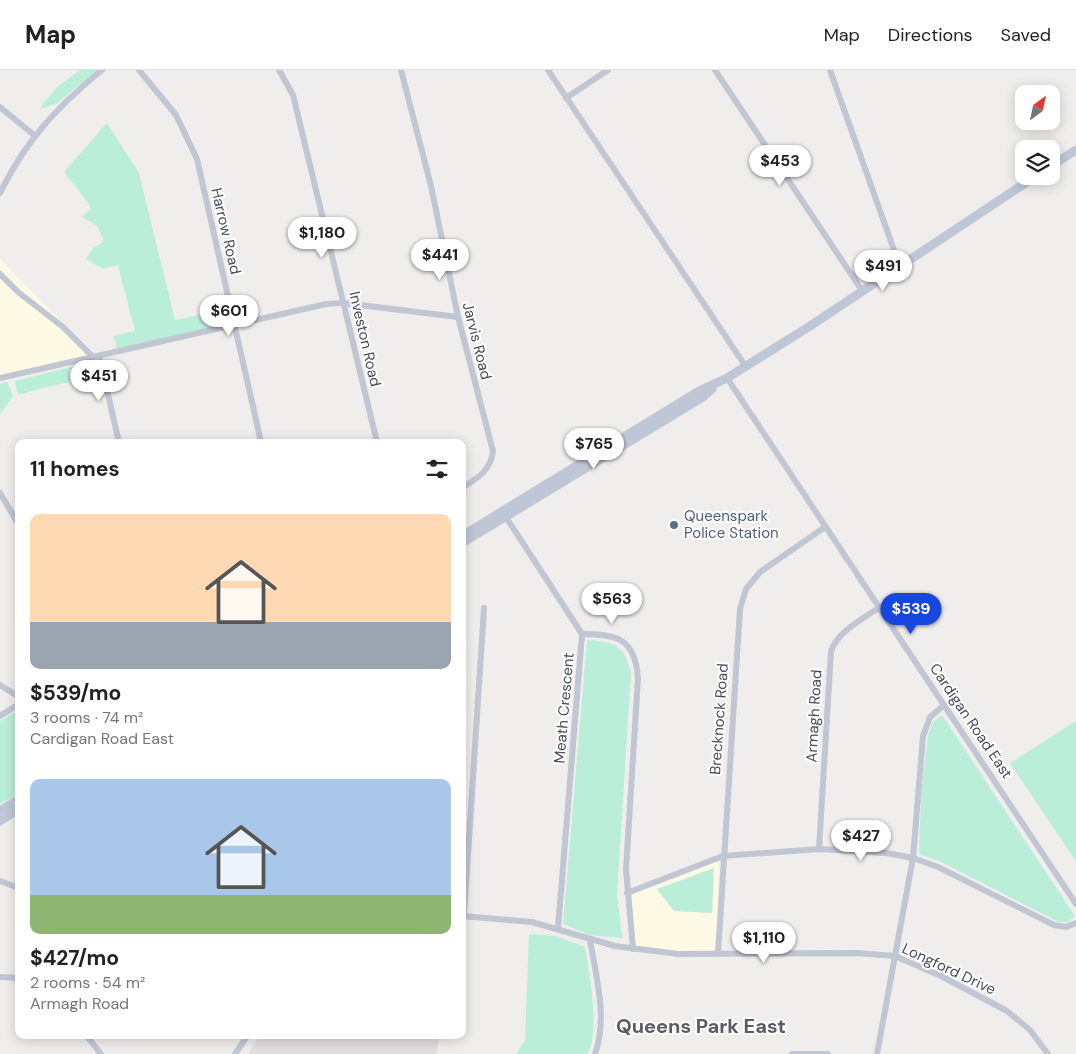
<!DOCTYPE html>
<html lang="en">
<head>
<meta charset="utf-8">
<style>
  body { margin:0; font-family:"DM Sans",sans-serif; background:#f2f2f2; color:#222; height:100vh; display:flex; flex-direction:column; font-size:19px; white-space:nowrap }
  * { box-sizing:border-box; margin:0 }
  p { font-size:16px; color:#767676 }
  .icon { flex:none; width:28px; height:28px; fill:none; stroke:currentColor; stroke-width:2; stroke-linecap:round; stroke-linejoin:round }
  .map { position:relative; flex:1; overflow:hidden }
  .panel { position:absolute; left:15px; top:369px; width:451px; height:600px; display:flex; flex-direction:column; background:#fff; border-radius:10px; box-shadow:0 2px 12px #0003 }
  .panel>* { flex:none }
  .needle { width:32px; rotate:33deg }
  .controls { position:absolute; left:1015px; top:15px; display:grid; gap:10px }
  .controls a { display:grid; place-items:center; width:45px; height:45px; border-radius:10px; background:#fff; box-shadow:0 2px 12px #0003; font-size:25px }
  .price { position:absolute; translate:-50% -42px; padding:0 11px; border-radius:18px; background:#fff; color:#222; font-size:16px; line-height:32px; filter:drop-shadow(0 1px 2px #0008) }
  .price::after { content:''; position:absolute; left:50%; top:30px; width:15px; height:11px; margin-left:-8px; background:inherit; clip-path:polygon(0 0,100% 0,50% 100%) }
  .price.selected { background:#1847df; color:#fff }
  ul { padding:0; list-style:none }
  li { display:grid; align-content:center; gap:10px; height:265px; padding:0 15px }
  li span { display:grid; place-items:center; height:155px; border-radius:10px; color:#555 }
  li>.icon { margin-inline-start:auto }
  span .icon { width:90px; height:90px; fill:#fffc; stroke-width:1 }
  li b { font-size:21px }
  h2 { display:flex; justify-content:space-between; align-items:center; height:60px; padding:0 15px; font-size:21px }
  header { display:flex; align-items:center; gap:30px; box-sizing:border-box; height:70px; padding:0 25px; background:#fff; border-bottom:1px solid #e0e0e0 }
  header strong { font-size:24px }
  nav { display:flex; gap:28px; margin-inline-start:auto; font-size:18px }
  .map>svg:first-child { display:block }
  .commercial { fill:#fcf9e5 }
  .education { fill:#e1dedf }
  .green { fill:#baeed9 }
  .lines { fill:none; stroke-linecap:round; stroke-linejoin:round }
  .street { stroke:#c0c6d2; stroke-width:6 }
  .secondary { stroke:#bfc6d6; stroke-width:9 }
  .service-dot { fill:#5c6f8a; stroke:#fff; stroke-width:2 }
  .labels { text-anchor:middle; stroke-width:4; stroke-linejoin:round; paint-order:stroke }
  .street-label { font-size:15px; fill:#454c5a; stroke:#fff }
  .service-label { font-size:15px; fill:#4e5e75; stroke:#fff; text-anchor:start }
  .district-label { font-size:20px; font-weight:bold; fill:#595c62; stroke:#fff }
</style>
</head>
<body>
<header>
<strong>Map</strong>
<nav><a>Map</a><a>Directions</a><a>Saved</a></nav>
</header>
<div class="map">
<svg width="1076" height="984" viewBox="0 0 1076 984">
  <rect width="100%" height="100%" fill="#f0eded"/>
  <g class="commercial">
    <polygon points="0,189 93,284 0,306"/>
    <polygon points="719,791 717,882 678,883 634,878 629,824"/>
  </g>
  <polygon class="education" points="260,965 439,965 437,984 248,984"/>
  <g class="green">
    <polygon points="80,0 97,0 56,34 39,39 57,17"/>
    <path d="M107,53l32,50 36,147 39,-8 6,-9 5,-1c2,11 4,16 -5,23l-103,24 -3,-13 21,-5 -17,-66 -15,4 -17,-10 7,-11 9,-5 1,-5 -7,-13 -14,-8 8,-7v-5l-26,-33z"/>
    <path d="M74,296l20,9 7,10 -6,2c-9,-14 -62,4 -77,8l-3,-14z"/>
    <polygon points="7,312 13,326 0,344 0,314"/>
    <path d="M587,570c28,2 38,5 44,34l-14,220 5,44 -32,-3 -27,-11z"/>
    <polygon points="19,640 19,723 0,734 0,651"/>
    <polygon points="942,645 1075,846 1068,852 1059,852 939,791 919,784 921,725 928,666 932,653"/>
    <polygon points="1076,651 1076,791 1010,693"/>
    <polygon points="714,798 712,843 674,841 657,819"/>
    <path d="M529,864l27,2 29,11c4,26 16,84 2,107h-71l9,-14z"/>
  </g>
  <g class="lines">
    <g class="street">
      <polyline points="139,0 176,45 197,89 261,372"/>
      <polyline points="279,0 293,25 377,372"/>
      <path d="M401,0l30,116 27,131 35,134c-2,19 -15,27 -31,37"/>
      <polyline points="548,0 746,297"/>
      <polyline points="715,0 863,222"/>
      <polyline points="830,0 900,197"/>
      <polyline points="566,28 608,0"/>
      <polyline points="0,37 34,65"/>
      <path d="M0,123c26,-53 57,-86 102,-123"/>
      <polyline points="0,204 18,222 63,257 93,287"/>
      <polyline points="99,286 119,372"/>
      <polyline points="0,308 326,234 343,233 458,247"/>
      <polyline points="727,308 1076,834"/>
      <polyline points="0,423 19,455"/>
      <polyline points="504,444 582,564"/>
      <polyline points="0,615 19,627"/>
      <polyline points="0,646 19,634"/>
      <path d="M819,779l12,-198c7,-20 32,-32 49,-44"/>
      <polyline points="0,811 19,818"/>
      <polyline points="627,823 723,786 819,779 886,783 913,788 938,797 1054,855 1066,857 1076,853"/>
      <polyline points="462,846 532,852 615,876 678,884 856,883 895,886 941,906 1007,941 1030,960 1048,984"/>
      <polyline points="464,846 484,538"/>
      <path d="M558,858l24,-294c36,0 53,5 56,44l-12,191 7,80"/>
      <path d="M590,870c6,36 18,78 5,114"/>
      <polyline points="718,883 740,539 746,519 760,502 825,457"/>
      <polyline points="0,907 19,908"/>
      <polyline points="86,965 101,984"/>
      <polyline points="235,984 248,965"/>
      <polyline points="792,984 828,984"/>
      <polyline points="877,984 913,788 923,666 930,647 944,635"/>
    </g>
    <g class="secondary">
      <polyline points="1051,96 1076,80"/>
      <polyline points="462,466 699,321 727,308 810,256 1036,106"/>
      <polyline points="462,473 703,327 712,319"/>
      <polyline points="0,741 19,729"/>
      <polyline points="0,751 19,739"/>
    </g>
  </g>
  <circle class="service-dot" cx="674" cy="455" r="5"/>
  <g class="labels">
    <g class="street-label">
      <text transform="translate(226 161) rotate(77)" y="5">Harrow Road</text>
      <text transform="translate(365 269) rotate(77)" y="5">Investon Road</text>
      <text transform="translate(477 271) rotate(76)" y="5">Jarvis Road</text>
      <text transform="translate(564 638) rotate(-85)" y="5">Meath Crescent</text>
      <text transform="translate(814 646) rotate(-87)" y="5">Armagh Road</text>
      <text transform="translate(719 649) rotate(-86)" y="5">Brecknock Road</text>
      <text transform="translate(971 651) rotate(56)" y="5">Cardigan Road East</text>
      <text transform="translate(949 899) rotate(25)" y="5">Longford Drive</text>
    </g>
    <g class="service-label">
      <text x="684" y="451">Queenspark<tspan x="684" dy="17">Police Station</tspan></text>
    </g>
    <g class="district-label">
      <text x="701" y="963">Queens Park East</text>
    </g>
  </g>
</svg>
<div class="controls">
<a><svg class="needle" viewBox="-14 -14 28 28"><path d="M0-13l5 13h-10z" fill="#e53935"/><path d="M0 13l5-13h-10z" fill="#767676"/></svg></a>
<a><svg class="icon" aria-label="layers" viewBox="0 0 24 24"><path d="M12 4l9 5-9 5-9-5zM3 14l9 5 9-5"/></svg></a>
</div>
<b class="price" style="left:780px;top:117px">$453</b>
<b class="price" style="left:322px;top:189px">$1,180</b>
<b class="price" style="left:440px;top:211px">$441</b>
<b class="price" style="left:883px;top:222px">$491</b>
<b class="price" style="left:229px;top:267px">$601</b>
<b class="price" style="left:99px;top:332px">$451</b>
<b class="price" style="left:594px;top:400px">$765</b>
<b class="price" style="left:612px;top:555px">$563</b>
<b class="price selected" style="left:911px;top:565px">$539</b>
<b class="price" style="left:861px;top:792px">$427</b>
<b class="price" style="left:764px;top:894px">$1,110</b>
<section class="panel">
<h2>11 homes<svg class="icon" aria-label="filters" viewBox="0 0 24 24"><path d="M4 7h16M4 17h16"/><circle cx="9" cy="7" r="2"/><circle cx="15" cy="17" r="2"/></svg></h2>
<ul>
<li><span style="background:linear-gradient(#ffd9b3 70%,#9aa5b1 0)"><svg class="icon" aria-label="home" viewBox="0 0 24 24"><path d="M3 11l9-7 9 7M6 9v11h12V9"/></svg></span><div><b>$539/mo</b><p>3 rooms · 74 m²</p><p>Cardigan Road East</p></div></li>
<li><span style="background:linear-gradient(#a9c7e8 75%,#8fb573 0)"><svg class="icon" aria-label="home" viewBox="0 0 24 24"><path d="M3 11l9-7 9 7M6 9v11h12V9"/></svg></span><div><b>$427/mo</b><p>2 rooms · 54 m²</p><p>Armagh Road</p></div></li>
</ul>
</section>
</div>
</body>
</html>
